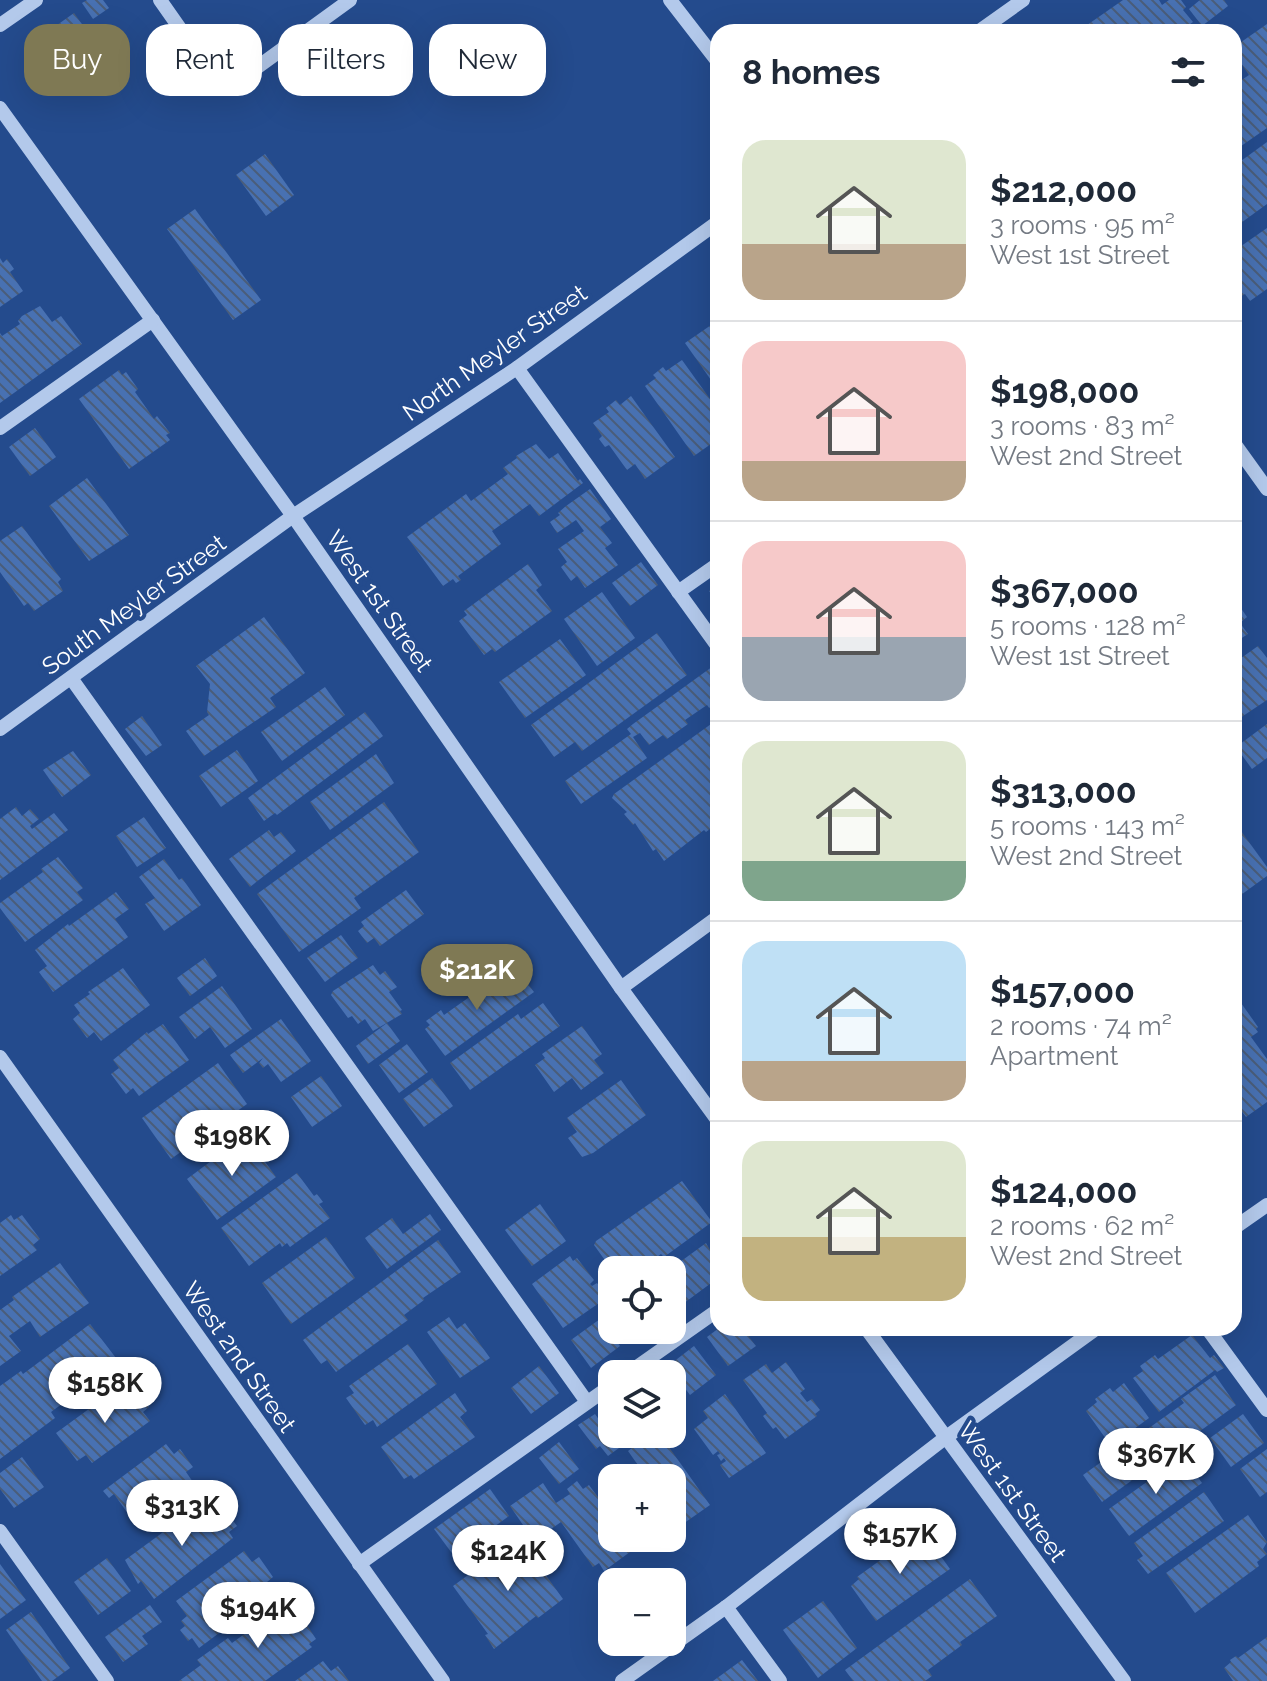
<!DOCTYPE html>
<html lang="en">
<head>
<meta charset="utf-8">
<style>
  body { margin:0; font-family:Raleway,sans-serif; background:#f2f2f3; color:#1f2937; height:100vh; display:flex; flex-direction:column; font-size:30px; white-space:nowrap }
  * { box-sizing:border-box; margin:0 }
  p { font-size:26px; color:#747a83 }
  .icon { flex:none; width:44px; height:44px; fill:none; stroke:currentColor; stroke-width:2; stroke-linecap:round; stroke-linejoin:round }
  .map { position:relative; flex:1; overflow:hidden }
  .sheet { position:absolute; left:710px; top:24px; width:532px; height:1312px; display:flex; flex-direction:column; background:#fff; border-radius:24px; box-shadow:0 8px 32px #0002 }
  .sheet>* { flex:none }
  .hud { position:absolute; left:24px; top:24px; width:566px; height:72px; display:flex; gap:16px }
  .tools { position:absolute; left:598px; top:1256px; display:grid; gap:16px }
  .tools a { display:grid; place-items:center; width:88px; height:88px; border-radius:16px; background:#fff; box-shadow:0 8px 32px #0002; font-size:40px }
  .price { position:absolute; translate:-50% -68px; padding:0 18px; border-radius:28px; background:#fff; color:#222; font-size:26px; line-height:52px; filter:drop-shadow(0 2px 4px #0008) }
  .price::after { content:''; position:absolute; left:50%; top:48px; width:24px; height:18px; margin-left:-12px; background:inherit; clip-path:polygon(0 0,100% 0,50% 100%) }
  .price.active { background:#7f7954; color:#fff }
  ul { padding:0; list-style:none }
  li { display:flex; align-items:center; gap:24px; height:200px; padding:0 32px }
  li+li { border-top:2px solid #e0e1e3 }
  li span { display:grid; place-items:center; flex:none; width:224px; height:160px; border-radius:24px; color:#555 }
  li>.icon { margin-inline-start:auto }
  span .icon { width:96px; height:96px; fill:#fffc; stroke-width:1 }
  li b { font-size:34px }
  h2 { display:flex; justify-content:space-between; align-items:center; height:96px; padding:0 32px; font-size:34px }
  .pill { padding:0 28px; border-radius:24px; background:#fff; box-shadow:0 8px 32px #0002; font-size:28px; line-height:72px }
  .pill.active { background:#7f7954; color:#fff }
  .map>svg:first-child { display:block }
  .building { fill:url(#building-back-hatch) }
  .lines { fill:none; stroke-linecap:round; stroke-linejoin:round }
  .minor { stroke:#b3c9eb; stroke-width:14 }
  .labels { text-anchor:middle; stroke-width:8; stroke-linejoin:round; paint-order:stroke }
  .street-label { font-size:24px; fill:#fff; stroke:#244b8d }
</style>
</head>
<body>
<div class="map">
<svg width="1267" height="1681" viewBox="0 0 1267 1681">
  <defs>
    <pattern id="building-back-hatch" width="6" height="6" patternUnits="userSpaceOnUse" patternTransform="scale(2)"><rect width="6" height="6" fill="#4871b2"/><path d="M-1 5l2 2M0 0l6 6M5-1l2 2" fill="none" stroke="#4a5d7a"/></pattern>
  </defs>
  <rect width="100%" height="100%" fill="#244b8d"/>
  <g class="building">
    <polygon points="87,0 103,0 109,8 93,19 82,3"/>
    <polygon points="1123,0 1159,0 1162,5 1169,0 1181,0 1186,7 1183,10 1193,22 1179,32 1077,32"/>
    <polygon points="1200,0 1224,0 1228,6 1202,26 1189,9"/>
    <polygon points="74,13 113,67 82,89 43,35"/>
    <polygon points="1267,24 1267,128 1234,151 1234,85 1249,75 1234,53 1234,47"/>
    <polygon points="1267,142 1267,204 1234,228 1234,166"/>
    <polygon points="265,154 294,195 266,216 236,175"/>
    <polygon points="195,209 261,300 233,320 167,229"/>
    <polygon points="1267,228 1267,289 1250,301 1245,294 1238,298 1234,293 1234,251"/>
    <polygon points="0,258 3,263 7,259 14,269 10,272 23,291 0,307"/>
    <polygon points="40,306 52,322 61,316 82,344 0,403 0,333 2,336 20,324 18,321 22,316"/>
    <polygon points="714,323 718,328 718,390 685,343"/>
    <polygon points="682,360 718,410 718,439 694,456 645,386 656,378 653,375 663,367 666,371"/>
    <polygon points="119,370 122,375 126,372 138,389 135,392 154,419 157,416 170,433 166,435 170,440 129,469 79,399"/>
    <polygon points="631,396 675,457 645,479 635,464 627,470 609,445 605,447 599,439 602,436 593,423 609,412 606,408 616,400 620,405"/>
    <polygon points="35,428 56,457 30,476 9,447"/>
    <polygon points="536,444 549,459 558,453 578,481 580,479 583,483 539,516 530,504 492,531 501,544 458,576 461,580 456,583 453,579 443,586 407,537 466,494 471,501 508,474 503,468 517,458 516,456"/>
    <polygon points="87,478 129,535 89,561 49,506"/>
    <polygon points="590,489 611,519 600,527 612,543 605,548 618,565 585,588 577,576 571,581 561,567 567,562 558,549 584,531 576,520 557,533 550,522 560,515 558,513 566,506"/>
    <polygon points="22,526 61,579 58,582 63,591 34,611 28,603 24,606 0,572 0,541"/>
    <polygon points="641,562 658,585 630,606 612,583"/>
    <polygon points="528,564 542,585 536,590 552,611 495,652 492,649 484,655 459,621 467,615 464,611"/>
    <polygon points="718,584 718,602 709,591"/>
    <polygon points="602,592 635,638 597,666 564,619"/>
    <polygon points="1234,598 1247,617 1240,623 1248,634 1234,643"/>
    <polygon points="264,617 305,673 270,698 276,707 204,756 186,731 209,715 207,712 210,684 196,666"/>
    <polygon points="657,633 687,675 582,751 575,742 554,757 531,725"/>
    <polygon points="560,639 586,675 525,718 499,682"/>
    <polygon points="1258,646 1267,658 1267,700 1234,722 1234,663"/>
    <polygon points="716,664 718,702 709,708 707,705 685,720 688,724 667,739 663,735 649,745 640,733 633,737 647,758 581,804 565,781 631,734 627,729 633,724"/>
    <polygon points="325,687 345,715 282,761 261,732"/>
    <polygon points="365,712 383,736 277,815 275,813 264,821 248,798"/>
    <polygon points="142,716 162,745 146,756 125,729"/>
    <polygon points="718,719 718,823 706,832 704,830 664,861 656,849 653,851 635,823 633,825 624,814 627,812 612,798 614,794"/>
    <polygon points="1267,724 1267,758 1252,769 1236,747"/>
    <polygon points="237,750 258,781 221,807 199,776"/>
    <polygon points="73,751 91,775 62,797 43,770"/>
    <polygon points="376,754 394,783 330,830 310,802"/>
    <polygon points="384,802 419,852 354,898 361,908 299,952 257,894"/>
    <polygon points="16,807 22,816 30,809 39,819 30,826 32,829 54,813 68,830 0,880 0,819"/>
    <polygon points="144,817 166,848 137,867 116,836"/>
    <polygon points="269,830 274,837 281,832 296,851 250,887 229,859"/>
    <polygon points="1241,831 1267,867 1267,876 1234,900 1234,837"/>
    <polygon points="58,857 83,888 77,892 83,900 25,942 0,908 0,903 43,872 41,869"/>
    <polygon points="164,859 179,880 182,878 201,905 164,931 145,904 155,898 139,877"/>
    <polygon points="406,890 424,914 380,946 374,938 367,943 358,931 364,926 361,922"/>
    <polygon points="116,892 129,909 115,919 128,937 53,992 39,972 47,966 35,950 68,924 69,926"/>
    <polygon points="341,935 358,958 325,982 307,958"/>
    <polygon points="205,958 217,976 190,996 177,978"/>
    <polygon points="373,965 380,975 385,971 397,987 389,992 402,1010 400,1011 402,1014 373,1031 365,1019 358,1024 352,1016 348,1018 331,995 333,991"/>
    <polygon points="123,968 150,1005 101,1041 94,1032 87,1038 73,1019 80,1013 74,1005 90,994 88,992"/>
    <polygon points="518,970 534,992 445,1056 425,1029 430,1025 426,1021 441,1010 444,1015 492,981 496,986 498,984 495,981 502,976 504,980"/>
    <polygon points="222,986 252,1029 225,1048 210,1027 195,1039 179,1017"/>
    <polygon points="1234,993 1258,1027 1256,1029 1258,1032 1251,1037 1267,1059 1267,1102 1246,1117 1234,1101"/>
    <polygon points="543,1003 560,1026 470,1090 450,1063 518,1014 521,1019"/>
    <polygon points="281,1019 311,1061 281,1082 268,1064 263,1068 259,1063 263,1058 243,1073 230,1055"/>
    <polygon points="387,1023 400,1041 368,1064 356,1046"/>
    <polygon points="163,1024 189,1060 139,1096 133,1088 126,1094 111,1074 119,1068 113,1060 147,1032 148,1034"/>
    <polygon points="582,1026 602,1054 594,1060 604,1073 581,1090 572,1078 554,1092 535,1065 545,1058 542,1054"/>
    <polygon points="407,1044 428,1072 399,1093 379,1065"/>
    <polygon points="218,1063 247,1104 171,1159 142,1118"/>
    <polygon points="321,1076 342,1106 312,1127 291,1097"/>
    <polygon points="432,1078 453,1106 424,1127 403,1099"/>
    <polygon points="621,1080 646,1115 593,1153 582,1157 568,1138 577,1132 567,1118"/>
    <polygon points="246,1135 276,1177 217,1220 187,1179"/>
    <polygon points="297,1173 314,1196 317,1194 323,1202 319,1204 330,1218 290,1247 287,1243 282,1247 280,1243 249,1266 221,1228"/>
    <polygon points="682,1181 712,1222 664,1257 661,1254 639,1270 612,1270 594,1245 596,1241"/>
    <polygon points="540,1204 566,1241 532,1266 505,1230"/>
    <polygon points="430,1214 441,1230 387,1269 365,1238 392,1218 403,1234"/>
    <polygon points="11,1215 14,1220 22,1215 40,1239 33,1245 37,1250 0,1276 0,1223"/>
    <polygon points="326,1237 355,1278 291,1324 262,1283"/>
    <polygon points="438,1240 461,1272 423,1298 424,1300 404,1315 408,1320 336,1372 327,1360 321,1364 303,1340"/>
    <polygon points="706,1243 710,1250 718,1247 718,1278 672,1312 672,1270 669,1270"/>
    <polygon points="570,1256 573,1261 577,1258 594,1280 590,1284 592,1286 597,1283 604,1292 598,1296 602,1301 563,1328 532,1284"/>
    <polygon points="60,1263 89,1303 40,1337 30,1321 9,1336 21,1351 0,1366 0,1310 14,1300 12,1297"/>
    <polygon points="449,1317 457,1329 465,1323 490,1358 460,1378 427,1332"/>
    <polygon points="600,1319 620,1346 591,1368 571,1340"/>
    <polygon points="90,1324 119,1362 51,1412 55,1418 0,1459 0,1386 21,1371 23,1374"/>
    <polygon points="719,1328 742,1328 756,1346 728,1366 707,1337"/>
    <polygon points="1192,1335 1210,1358 1214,1355 1224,1368 1217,1372 1215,1370 1159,1412 1133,1378 1143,1371 1140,1366 1155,1355 1158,1359"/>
    <polygon points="408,1344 437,1384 377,1427 373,1420 365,1425 346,1398 354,1393 349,1386"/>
    <polygon points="694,1346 716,1375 690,1395 668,1366"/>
    <polygon points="786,1362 805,1389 800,1393 807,1402 812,1399 820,1410 815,1414 817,1416 785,1439 776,1427 773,1429 763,1416 767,1413 743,1380 766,1364 772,1373"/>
    <polygon points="539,1366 559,1393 531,1414 511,1388"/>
    <polygon points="1215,1375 1236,1405 1102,1502 1083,1475 1184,1403 1181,1399"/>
    <polygon points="1124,1383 1149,1418 1111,1446 1086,1411 1097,1402 1095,1399 1110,1388 1113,1392"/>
    <polygon points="123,1384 131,1394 137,1390 149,1407 143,1412 150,1421 92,1463 86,1455 77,1461 56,1433"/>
    <polygon points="455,1393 467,1411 460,1417 475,1437 414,1479 411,1475 404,1479 381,1447"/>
    <polygon points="725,1394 766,1453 729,1478 720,1465 726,1461 724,1458 721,1461 717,1455 720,1454 718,1451 713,1455 694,1429 708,1418 703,1411"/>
    <polygon points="612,1395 612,1419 601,1403"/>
    <polygon points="595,1414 619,1448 608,1456 600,1446 596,1449 578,1425"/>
    <polygon points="1243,1414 1264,1443 1231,1467 1210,1438"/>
    <polygon points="629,1434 661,1436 710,1505 680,1526 672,1515 672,1478 647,1478 628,1451 636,1445"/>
    <polygon points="559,1442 579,1469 559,1484 539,1458"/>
    <polygon points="166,1444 174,1454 180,1449 193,1467 186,1472 193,1482 136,1525 114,1494 109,1498 103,1491"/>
    <polygon points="1267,1449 1267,1492 1260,1497 1240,1469"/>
    <polygon points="1183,1456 1202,1483 1129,1536 1109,1509"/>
    <polygon points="22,1457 44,1487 14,1508 0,1489 0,1473"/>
    <polygon points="628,1466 637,1478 612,1478 612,1489 607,1481"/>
    <polygon points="577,1481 583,1489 589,1485 612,1516 612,1538 626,1538 622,1541 630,1552 604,1571 599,1563 593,1567 561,1522 534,1541 510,1506 543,1483 556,1503 570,1494 567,1489"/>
    <polygon points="490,1489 509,1516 454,1556 434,1529"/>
    <polygon points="1204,1492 1224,1521 1148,1574 1137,1560 1143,1556 1134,1543"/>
    <polygon points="217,1499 237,1526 229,1532 233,1538 154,1599 141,1581 138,1584 125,1560 207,1500 210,1505"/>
    <polygon points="1248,1515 1267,1542 1263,1549 1267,1554 1257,1562 1259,1566 1195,1613 1166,1573"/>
    <polygon points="922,1530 950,1569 876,1621 851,1586 859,1579 857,1577"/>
    <polygon points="519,1538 563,1599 538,1618 536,1616 494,1649 485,1635 488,1634 453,1586"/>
    <polygon points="244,1551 252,1562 259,1557 273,1577 267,1582 274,1592 199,1648 192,1638 188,1641 180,1630 185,1626 181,1621 187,1616 176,1601"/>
    <polygon points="107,1558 131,1591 98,1615 74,1582"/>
    <polygon points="0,1564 26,1600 0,1619"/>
    <polygon points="970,1579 997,1616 960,1642 962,1645 928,1670 932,1676 925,1681 853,1681 845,1670"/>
    <polygon points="291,1600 316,1639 309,1644 312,1647 265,1681 179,1681 201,1665 197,1660 228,1638 232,1643"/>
    <polygon points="823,1601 857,1648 818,1678 783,1630"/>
    <polygon points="150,1605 162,1622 142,1636 148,1644 123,1662 105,1637"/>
    <polygon points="31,1612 70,1668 52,1681 42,1681 6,1630"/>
    <polygon points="1267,1637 1267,1681 1233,1681 1224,1668 1231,1662 1230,1660 1236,1656 1238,1658"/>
    <polygon points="742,1660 758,1681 713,1681"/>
    <polygon points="323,1661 331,1671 338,1666 349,1681 295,1681"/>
  </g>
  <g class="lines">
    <g class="minor">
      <polyline points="160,0 207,67 225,79 248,74 350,0"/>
      <polyline points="670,0 718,62"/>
      <polyline points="0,25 36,0"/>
      <polyline points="978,32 1023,0"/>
      <polyline points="0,108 293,516 621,988 718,1121"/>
      <polyline points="517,368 718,647"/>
      <polyline points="0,428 153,320"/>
      <polyline points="1234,443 1267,489"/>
      <polyline points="678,592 718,564"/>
      <polyline points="71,678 587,1402"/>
      <polyline points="0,729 293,516 517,368 718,222"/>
      <polyline points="621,988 718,917"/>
      <polyline points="0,1057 443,1681"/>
      <polyline points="1234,1228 1267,1205"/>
      <polyline points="866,1328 1124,1681"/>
      <polyline points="1207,1328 1267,1410"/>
      <polyline points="627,1374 718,1310"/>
      <polyline points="0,1531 107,1681"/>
      <polyline points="359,1564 612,1385"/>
      <polyline points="726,1607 780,1681"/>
      <polyline points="622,1681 726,1607 945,1438 1097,1328"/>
    </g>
  </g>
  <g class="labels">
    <g class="street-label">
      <text transform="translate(495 353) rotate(-35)" y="8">North Meyler Street</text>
      <text transform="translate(379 601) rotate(55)" y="8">West 1st Street</text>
      <text transform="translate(134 605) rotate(-36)" y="8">South Meyler Street</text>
      <text transform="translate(239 1357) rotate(55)" y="8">West 2nd Street</text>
      <text transform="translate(1012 1492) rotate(54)" y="8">West 1st Street</text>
    </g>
  </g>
</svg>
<div class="tools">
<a><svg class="icon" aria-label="locate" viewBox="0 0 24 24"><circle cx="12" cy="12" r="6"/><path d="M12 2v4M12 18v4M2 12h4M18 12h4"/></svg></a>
<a><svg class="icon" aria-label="layers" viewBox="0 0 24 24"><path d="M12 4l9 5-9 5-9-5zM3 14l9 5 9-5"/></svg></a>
<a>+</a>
<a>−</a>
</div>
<b class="price active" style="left:477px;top:1012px">$212K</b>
<b class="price" style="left:232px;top:1178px">$198K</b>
<b class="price" style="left:105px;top:1425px">$158K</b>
<b class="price" style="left:1156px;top:1496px">$367K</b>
<b class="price" style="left:182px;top:1548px">$313K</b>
<b class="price" style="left:900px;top:1576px">$157K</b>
<b class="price" style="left:508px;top:1593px">$124K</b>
<b class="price" style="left:258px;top:1650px">$194K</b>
<div class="hud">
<a class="pill active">Buy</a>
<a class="pill">Rent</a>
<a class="pill">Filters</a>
<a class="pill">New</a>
</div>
<section class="sheet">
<h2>8 homes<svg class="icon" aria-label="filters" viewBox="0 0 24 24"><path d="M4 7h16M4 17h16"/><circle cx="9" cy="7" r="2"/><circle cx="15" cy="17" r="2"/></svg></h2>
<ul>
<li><span style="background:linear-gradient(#dfe7d0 65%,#b9a48a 0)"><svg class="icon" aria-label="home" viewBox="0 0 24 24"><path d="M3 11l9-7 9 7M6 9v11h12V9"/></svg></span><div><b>$212,000</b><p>3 rooms · 95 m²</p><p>West 1st Street</p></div></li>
<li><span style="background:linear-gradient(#f6c9c9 75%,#b9a48a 0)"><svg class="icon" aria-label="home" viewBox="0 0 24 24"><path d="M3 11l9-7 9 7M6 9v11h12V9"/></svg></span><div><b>$198,000</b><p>3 rooms · 83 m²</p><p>West 2nd Street</p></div></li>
<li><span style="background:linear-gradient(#f6c9c9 60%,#9aa5b1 0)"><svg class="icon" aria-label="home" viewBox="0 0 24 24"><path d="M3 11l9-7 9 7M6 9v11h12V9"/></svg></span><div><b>$367,000</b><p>5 rooms · 128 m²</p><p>West 1st Street</p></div></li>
<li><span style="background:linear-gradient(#dfe7d0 75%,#7fa58c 0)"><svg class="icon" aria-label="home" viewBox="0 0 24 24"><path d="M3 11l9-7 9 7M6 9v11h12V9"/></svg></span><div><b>$313,000</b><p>5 rooms · 143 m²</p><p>West 2nd Street</p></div></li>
<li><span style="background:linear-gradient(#bfe0f5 75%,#b9a48a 0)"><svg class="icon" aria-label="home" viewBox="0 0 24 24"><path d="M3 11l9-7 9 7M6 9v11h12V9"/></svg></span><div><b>$157,000</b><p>2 rooms · 74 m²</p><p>Apartment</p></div></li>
<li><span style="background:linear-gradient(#dfe7d0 60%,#c2b280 0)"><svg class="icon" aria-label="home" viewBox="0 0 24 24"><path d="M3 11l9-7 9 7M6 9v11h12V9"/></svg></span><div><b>$124,000</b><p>2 rooms · 62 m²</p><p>West 2nd Street</p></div></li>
</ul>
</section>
</div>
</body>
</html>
